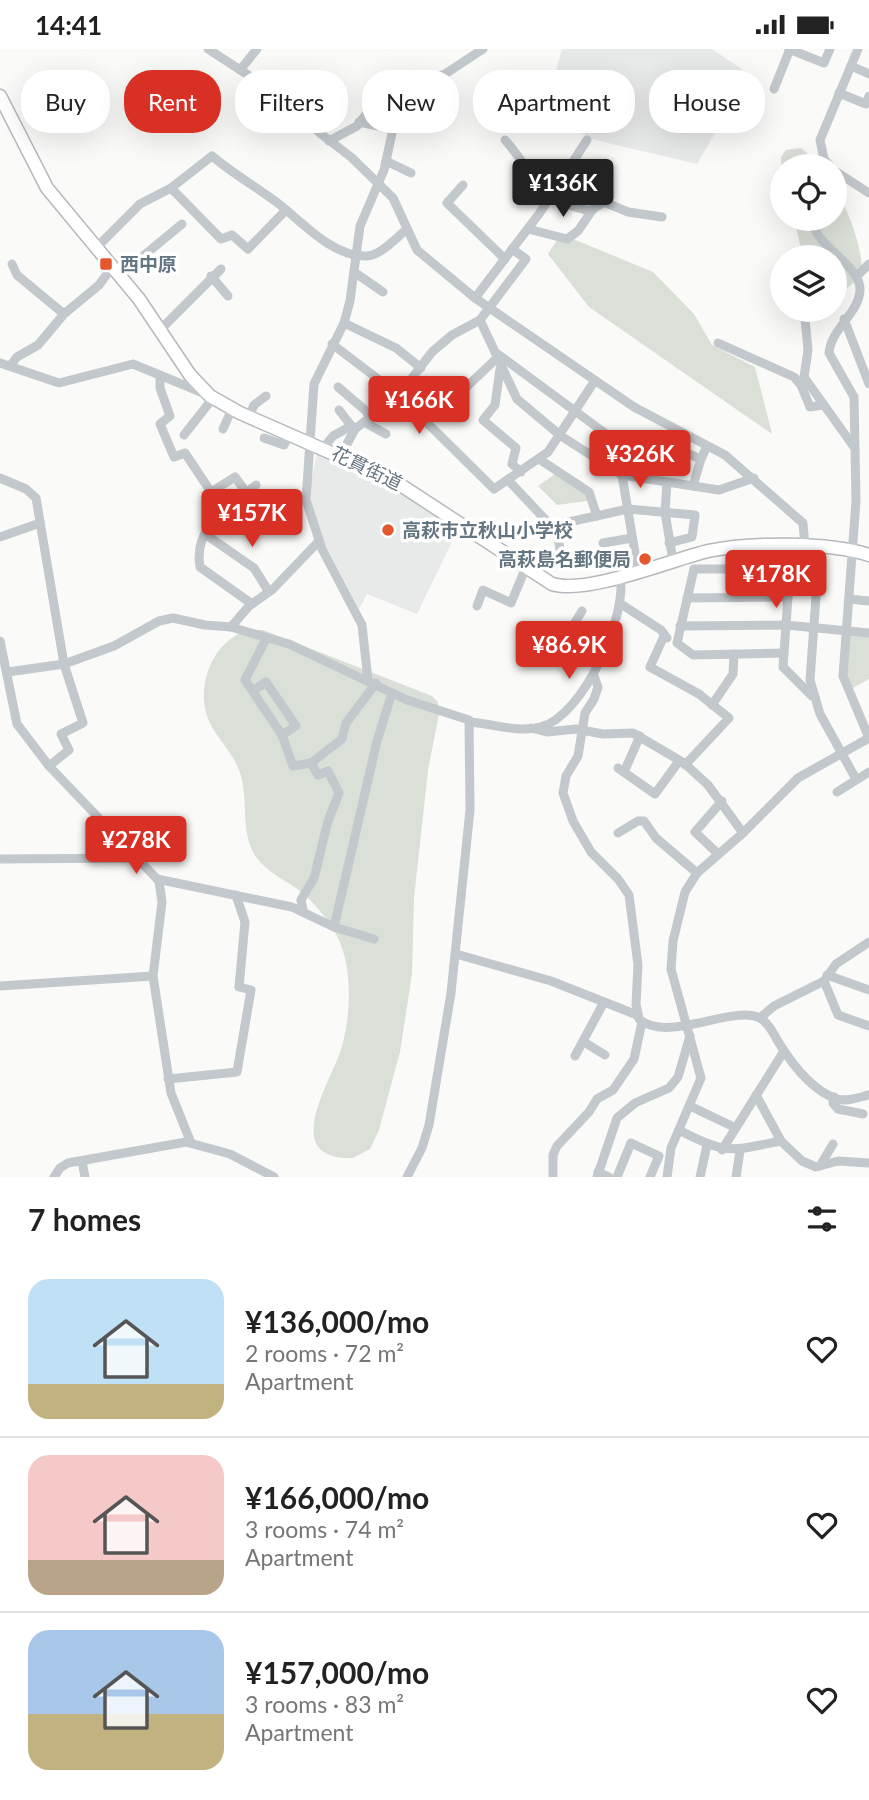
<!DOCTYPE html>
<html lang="en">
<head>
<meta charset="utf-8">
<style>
  body { margin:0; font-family:Lato,"Noto Sans JP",sans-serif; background:#f6f6f6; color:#222; height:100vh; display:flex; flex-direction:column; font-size:26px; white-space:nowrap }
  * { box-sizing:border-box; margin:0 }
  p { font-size:23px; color:#767676 }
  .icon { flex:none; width:38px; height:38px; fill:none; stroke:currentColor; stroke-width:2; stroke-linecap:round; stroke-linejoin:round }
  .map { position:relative; height:1128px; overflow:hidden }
  .drawer { display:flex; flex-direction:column; background:#fff; flex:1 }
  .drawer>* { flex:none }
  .banner { position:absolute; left:21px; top:21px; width:828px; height:63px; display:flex; gap:14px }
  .tools { position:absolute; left:770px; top:105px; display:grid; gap:14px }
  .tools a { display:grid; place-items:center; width:77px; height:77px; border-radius:50%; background:#fff; box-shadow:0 7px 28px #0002; font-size:35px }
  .price { position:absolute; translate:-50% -60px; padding:0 16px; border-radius:7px; background:#d93025; color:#fff; font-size:23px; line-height:46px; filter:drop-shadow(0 2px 4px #0008) }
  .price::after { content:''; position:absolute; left:50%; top:42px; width:21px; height:16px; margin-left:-10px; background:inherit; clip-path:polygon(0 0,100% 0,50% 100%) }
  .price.current { background:#222; color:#fff }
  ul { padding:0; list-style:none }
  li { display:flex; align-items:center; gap:21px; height:175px; padding:0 28px }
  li+li { border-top:2px solid #e0e0e0 }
  li span { display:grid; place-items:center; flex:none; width:196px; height:140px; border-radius:21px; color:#555 }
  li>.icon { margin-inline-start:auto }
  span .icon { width:84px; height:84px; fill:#fffc; stroke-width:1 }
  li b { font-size:30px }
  h2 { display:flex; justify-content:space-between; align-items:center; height:84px; padding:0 28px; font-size:30px }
  .pill { padding:0 24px; border-radius:28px; background:#fff; box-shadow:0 7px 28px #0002; font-size:24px; line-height:63px }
  .pill.current { background:#d93025; color:#fff }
  .status { display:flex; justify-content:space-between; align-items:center; height:49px; padding:0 35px; background:#fff; direction:ltr }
  .status svg { height:19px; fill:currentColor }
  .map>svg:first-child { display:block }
  .built { fill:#e8e9e9 }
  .green { fill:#dadfd7 }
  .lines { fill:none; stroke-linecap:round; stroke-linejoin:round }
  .highway-casing { stroke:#b4b9bd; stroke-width:15 }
  .minor { stroke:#c3c8cc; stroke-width:9 }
  .highway { stroke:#fff; stroke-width:12 }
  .poi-dot { fill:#e4572e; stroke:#fff; stroke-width:2.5 }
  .labels { text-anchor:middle; stroke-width:7; stroke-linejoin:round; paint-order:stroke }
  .poi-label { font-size:19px; font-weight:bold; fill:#657683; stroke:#fff; text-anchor:start }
  .street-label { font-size:19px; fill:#657683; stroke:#fff }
</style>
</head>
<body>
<div class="status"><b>14:41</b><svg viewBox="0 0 49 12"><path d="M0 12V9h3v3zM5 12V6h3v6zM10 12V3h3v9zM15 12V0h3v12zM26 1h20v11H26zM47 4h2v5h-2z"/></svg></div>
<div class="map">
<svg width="869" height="1128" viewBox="0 0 869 1128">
  <rect width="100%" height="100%" fill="#fafaf8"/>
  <g class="built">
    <polygon points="562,0 712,0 749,25 697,115 591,90 569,76 560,56 554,29"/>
    <polygon points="318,400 405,443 459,478 417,565 367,545 359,560 319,484 311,451 311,431"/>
  </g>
  <g class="green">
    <polygon points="801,99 822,117 782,117 782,126 781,108 786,101"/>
    <path d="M835,139c12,19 32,68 25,90l-25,19v-40h-32l-9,-38h41z"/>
    <polygon points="561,185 653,223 694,265 712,296 755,318 772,385 589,258 548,205"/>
    <polygon points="555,425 585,443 588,452 557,456 538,437"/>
    <path d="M248,581h15l169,66 6,6 1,12 -11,56 -14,128 -2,76 -12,78 -21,78 -9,19 -17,9c-77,2 -19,-80 -11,-112 8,-29 10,-66 1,-95 -5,-20 -24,-43 -39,-57 -16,-13 -39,-22 -50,-40 -13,-24 -6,-53 -13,-78 -6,-23 -27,-39 -34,-60 -11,-35 8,-76 41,-86z"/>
    <polygon points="847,581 869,584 869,630 851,640 843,622"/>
  </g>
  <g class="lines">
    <defs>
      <path id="highway" d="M0,47l47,92 92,111 51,76 20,21 30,17 153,67 159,104c34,11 119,-24 156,-33 41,-9 122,-9 161,4"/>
    </defs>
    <use href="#highway" class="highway-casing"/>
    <g class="minor">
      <polyline points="208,0 290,53 321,85 351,108 393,149 417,201 475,249 634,358 725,406 803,474 805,498"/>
      <polyline points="789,0 824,14 830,0"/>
      <polyline points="851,17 869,25"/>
      <polyline points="240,21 257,0"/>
      <polyline points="774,40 790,0"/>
      <polyline points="839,44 866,55 869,47"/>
      <polyline points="359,73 393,80"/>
      <path d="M505,91c34,38 26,57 85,71l14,-9 24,10 34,5"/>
      <polyline points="329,92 357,77 382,45 392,44"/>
      <polyline points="386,112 411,124"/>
      <polyline points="830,117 824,110 820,91 858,0"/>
      <polyline points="835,122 869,144"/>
      <polyline points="463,136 447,154 505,210"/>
      <polyline points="171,139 221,190 232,186 248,200 286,161"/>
      <polyline points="528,180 567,190 578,182 593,160"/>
      <path d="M96,199l44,-44 31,-16 41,-32c21,18 45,31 67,48 23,18 54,53 87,52 14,0 29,-17 40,-26"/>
      <polyline points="512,200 526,210 480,271 517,350 561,387 622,426 719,441 754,429"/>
      <polyline points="12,215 17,226 64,265"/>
      <polyline points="354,223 383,243"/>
      <polyline points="119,227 182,175"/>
      <polyline points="211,227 228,247"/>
      <polyline points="857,227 869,215"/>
      <polyline points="475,249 539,165 587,91"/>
      <polyline points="792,261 805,270 808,301 804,328 854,398"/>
      <polyline points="844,270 869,335"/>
      <polyline points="344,274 396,299 421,319"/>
      <polyline points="160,281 221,220"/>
      <polyline points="718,294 794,328 801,336 810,358 822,356"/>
      <polyline points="332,295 399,346 494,440 548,403 594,333"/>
      <polyline points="495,303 613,390 676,400 701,410 707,397"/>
      <polyline points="0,314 59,334 133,315 208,346"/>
      <polyline points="10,317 17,308 38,296 64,265 99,236 112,218"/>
      <polyline points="500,320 495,356 483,371 516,399 512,415 521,423"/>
      <polyline points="160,326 160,339 170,367 160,375 174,408 185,404 211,443 235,428 246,443"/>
      <polyline points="338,338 366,362 369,368"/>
      <polyline points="339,361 353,379"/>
      <polyline points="441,362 497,309"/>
      <polyline points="249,368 254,356 266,347"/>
      <polyline points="364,373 386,385"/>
      <polyline points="223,380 232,360"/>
      <polyline points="184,386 213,349"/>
      <polyline points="264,389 284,396 290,384"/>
      <polyline points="627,392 622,426 638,522"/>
      <polyline points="324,398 333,387 351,377"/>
      <polyline points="341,406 355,380 399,346 432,303 452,286 480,271"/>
      <polyline points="539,410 589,443 597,467"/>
      <polyline points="0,429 26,440 36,449 64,615 83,674 61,685 69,701 49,717"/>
      <polyline points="509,432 557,483 564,474 628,460 695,466 692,488 669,494"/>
      <polyline points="667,433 665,463 673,512"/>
      <polyline points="693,437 701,410"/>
      <polyline points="557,483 562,511"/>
      <polyline points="205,485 254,519 269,543"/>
      <polyline points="0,488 40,474"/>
      <polyline points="603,494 632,489"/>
      <polyline points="790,520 783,618 812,647"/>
      <polyline points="687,549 788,548"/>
      <polyline points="849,550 869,552"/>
      <path d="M252,555l-52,-37c-7,-40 28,-61 56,-82"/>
      <polyline points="621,555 661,581 667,589"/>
      <polyline points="477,557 483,541 511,554 526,518"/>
      <polyline points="582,562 569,583 604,604"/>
      <polyline points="680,577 786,576 869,584"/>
      <polyline points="231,578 249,557 273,540 319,492"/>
      <polyline points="664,587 650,618 699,645 729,669 685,716"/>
      <polyline points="266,590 245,631 282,686 293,717 311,714 342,690 346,674 376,634"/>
      <polyline points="0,592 17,675 49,717 159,832 162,853 153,927 171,1044 191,1094"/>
      <polyline points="784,604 693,606 677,594 694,520 818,520 810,631 820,665 856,730"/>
      <polyline points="8,623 64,615 114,597 159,572 173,569 205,576 231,578 289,595 407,651 469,671 470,761 451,944 429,1076 422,1099 407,1128"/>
      <path d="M594,627l4,11 -4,12 -9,14 -7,43 -12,20 -3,17 10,28 18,31 27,27 11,16 9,70 -2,39 3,15c28,25 95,-15 121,-1 9,5 14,17 19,25 13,21 34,48 58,56 9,3 23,-2 32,-4"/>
      <polyline points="368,631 362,576 322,500 306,451 314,335 344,274 350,252 360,177 384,121 393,80 392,44 445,25 483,0"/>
      <polyline points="253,642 266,633 296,677 282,686"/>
      <polyline points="712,656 733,625 734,605"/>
      <path d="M470,673c25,2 46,11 71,5 42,-11 87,-111 79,-151"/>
      <polyline points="531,679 547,683 576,680 603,685 633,684 684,714 708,736 743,784"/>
      <polyline points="618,719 655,745 679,712"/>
      <polyline points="624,723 640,687"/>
      <polyline points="837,743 869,723"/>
      <polyline points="618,784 638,772 644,772 656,789 697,824"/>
      <polyline points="717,804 695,783 722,752"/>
      <polyline points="0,810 140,809"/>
      <polyline points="157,830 292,858 334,878 374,890"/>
      <polyline points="303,861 301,851 314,829 328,772 339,744 328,722 318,726 311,714"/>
      <polyline points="334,878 377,692 392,644"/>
      <polyline points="456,905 551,932 637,966"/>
      <polyline points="827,926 869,941"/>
      <polyline points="824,932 838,966 869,977"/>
      <polyline points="0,937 153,927"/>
      <polyline points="760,969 774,957 824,932 836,915 869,893"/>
      <polyline points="584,993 605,1006"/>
      <polyline points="575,1007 604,953"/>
      <polyline points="168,1030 237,1023 251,941 239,938 245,873 236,846"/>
      <polyline points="756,1046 781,1092 802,1112 816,1118 838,1112 869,1114"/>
      <polyline points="834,1048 833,1054 838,1060 863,1065"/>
      <polyline points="690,1057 736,1079"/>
      <path d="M679,1081c47,25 51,21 102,11"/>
      <polyline points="722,1101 784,1002"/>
      <polyline points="82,1112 85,1128"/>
      <polyline points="820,1117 833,1095"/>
      <polyline points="598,1123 609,1128"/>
      <polyline points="54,1128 60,1119 68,1114 186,1093 230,1105 274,1128"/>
      <polyline points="553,1128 553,1106 557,1097 589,1063 597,1050 613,1041 634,1010 642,973"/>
      <polyline points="597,1128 617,1069 635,1054 669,1039 678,1028 690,987"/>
      <polyline points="617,1128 631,1094 659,1107 650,1128"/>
      <path d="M667,1128l4,-29 30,-70 -30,-109 2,-28 12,-49 12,-19 46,-40 55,-55 71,-40 -26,-62 13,-175 -2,-104 -25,-44c2,-25 31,-40 31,-64 -1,-26 -43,-40 -49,-70"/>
      <polyline points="700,1128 707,1096"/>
      <polyline points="736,1128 740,1102"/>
    </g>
    <use href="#highway" class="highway"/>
  </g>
  <g class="poi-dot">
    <rect x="99" y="208" width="14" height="14" rx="3.5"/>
    <circle cx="388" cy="481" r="7"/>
    <circle cx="645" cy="510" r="7"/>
  </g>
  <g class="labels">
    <g class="poi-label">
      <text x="120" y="222">西中原</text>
      <text x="402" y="488">高萩市立秋山小学校</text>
      <text x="631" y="517" text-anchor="end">高萩島名郵便局</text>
    </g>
    <g class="street-label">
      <text transform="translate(367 419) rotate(26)" y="7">花貫街道</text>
    </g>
  </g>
</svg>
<div class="tools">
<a><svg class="icon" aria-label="locate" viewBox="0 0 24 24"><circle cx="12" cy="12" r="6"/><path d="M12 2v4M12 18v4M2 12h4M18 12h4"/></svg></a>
<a><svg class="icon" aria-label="layers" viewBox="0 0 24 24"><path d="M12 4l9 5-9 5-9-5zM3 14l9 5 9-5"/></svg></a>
</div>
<b class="price current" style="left:563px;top:170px">¥136K</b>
<b class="price" style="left:419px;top:387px">¥166K</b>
<b class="price" style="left:640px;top:441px">¥326K</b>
<b class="price" style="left:252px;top:500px">¥157K</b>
<b class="price" style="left:776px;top:561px">¥178K</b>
<b class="price" style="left:569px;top:632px">¥86.9K</b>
<b class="price" style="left:136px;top:827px">¥278K</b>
<div class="banner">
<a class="pill">Buy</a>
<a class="pill current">Rent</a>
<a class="pill">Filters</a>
<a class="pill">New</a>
<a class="pill">Apartment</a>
<a class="pill">House</a>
</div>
</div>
<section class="drawer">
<h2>7 homes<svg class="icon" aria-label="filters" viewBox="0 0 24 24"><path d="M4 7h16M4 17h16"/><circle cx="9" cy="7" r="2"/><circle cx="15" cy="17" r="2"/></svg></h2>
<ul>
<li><span style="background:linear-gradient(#bfe0f5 75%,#c2b280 0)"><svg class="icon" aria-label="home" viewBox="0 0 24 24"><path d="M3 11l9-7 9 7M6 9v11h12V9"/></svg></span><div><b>¥136,000/mo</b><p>2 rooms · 72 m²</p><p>Apartment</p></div><svg class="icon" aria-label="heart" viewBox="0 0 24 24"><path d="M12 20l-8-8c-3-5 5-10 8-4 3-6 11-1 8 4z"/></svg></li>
<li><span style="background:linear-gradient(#f6c9c9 75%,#b9a48a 0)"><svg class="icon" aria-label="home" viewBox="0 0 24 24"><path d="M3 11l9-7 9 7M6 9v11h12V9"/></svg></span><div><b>¥166,000/mo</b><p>3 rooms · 74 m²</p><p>Apartment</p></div><svg class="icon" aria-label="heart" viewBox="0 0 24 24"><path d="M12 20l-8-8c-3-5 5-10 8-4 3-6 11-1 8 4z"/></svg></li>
<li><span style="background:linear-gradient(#a9c7e8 60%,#c2b280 0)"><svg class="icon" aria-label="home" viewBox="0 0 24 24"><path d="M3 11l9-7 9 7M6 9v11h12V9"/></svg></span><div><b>¥157,000/mo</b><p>3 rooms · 83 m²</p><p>Apartment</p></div><svg class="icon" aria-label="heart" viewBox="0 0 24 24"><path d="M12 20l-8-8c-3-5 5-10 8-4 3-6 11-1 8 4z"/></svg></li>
</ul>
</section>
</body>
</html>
